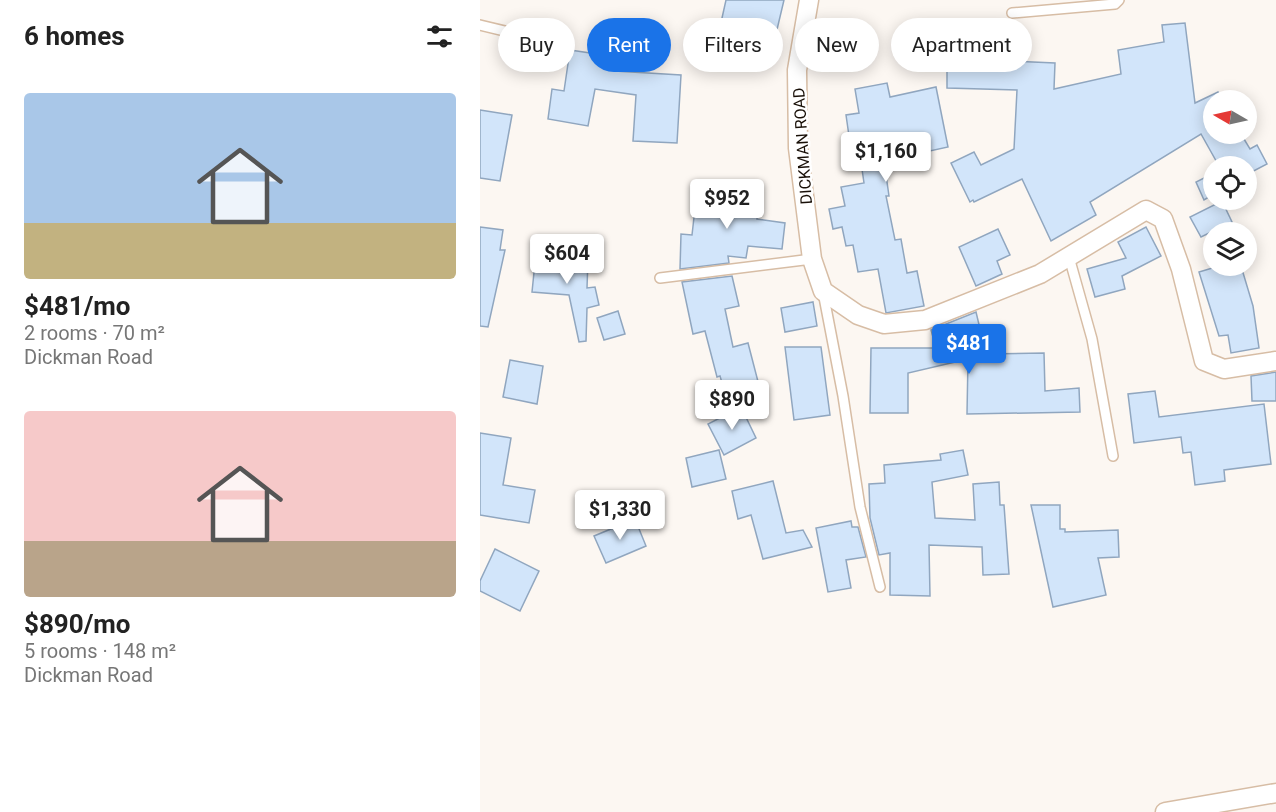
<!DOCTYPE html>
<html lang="en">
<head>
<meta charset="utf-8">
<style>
  body { margin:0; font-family:Roboto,sans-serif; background:#f6f6f6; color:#222; height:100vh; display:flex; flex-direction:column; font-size:22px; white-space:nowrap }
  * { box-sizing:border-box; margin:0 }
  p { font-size:20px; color:#767676 }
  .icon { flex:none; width:33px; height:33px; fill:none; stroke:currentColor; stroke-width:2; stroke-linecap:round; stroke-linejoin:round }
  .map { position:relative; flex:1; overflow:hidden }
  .details { display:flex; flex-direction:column; background:#fff; width:480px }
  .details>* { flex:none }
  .banner { position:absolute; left:18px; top:18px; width:570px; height:54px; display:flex; gap:12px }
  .needle { width:39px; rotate:279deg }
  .buttons { position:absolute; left:723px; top:90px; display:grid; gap:12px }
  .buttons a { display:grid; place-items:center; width:54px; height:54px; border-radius:50%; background:#fff; box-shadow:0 3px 15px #0003; font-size:30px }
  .price { position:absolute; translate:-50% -51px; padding:0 14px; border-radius:6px; background:#fff; color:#222; font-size:20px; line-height:39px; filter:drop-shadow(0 2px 3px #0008) }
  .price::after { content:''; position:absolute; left:50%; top:36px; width:18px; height:14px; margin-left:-9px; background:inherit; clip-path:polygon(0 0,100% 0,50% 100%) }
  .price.on { background:#1a73e8; color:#fff }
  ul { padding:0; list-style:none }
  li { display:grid; align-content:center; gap:12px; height:318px; padding:0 24px }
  li span { display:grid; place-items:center; height:186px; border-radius:6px; color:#555 }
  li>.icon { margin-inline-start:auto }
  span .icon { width:108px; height:108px; fill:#fffc; stroke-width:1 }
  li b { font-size:26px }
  h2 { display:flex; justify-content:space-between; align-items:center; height:72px; padding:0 24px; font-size:26px }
  .tag { padding:0 21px; border-radius:27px; background:#fff; box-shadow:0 3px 15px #0003; font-size:21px; line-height:54px }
  .tag.on { background:#1a73e8; color:#fff }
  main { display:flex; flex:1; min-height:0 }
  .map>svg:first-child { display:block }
  .building { fill:#d2e5fa; stroke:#90a6bf; stroke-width:1.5 }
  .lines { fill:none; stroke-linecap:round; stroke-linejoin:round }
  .service-casing { stroke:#d7bda5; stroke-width:12 }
  .minor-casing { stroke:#d7bda5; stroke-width:21 }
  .service { stroke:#fff; stroke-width:9 }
  .minor { stroke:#fff; stroke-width:18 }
  .labels { text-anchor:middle; stroke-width:5; stroke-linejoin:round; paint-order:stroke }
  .street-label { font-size:16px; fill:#191008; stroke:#fff }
</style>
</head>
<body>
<main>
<section class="details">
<h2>6 homes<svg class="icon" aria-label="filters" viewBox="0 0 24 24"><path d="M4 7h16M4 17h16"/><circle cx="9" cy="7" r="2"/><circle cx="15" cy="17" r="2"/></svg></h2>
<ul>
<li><span style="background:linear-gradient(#a9c7e8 70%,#c2b280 0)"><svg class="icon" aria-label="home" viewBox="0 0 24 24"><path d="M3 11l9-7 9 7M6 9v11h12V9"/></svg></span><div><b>$481/mo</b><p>2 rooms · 70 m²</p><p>Dickman Road</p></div></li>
<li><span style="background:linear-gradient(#f6c9c9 70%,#b9a48a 0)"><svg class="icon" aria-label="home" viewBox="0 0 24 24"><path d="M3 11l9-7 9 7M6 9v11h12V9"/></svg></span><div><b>$890/mo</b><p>5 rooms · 148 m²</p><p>Dickman Road</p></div></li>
</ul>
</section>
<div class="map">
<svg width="796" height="812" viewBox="0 0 796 812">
  <rect width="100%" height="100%" fill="#fcf7f2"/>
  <g class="building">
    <polygon points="246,0 304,0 295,38 240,27"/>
    <polygon points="705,23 715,103 738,92 743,100 734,100 734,134 761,134 770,149 777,145 787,164 766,175 766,166 739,166 721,134 610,202 616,215 571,241 542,179 494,202 493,200 490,202 471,163 494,152 501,165 534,149 537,90 467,88 467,63 491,62 492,27 516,27 515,53 528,53 528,61 575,63 574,89 641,74 638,50 684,42 682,25"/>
    <polygon points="90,50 137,57 135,71 201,75 197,143 153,141 156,95 115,89 108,126 68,119 72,89 84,91"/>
    <polygon points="407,83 410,97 456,87 468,147 404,161 409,196 406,196 415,240 421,239 427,273 437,271 444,306 406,313 398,269 378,272 373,245 366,246 362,227 353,229 349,209 365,206 361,187 384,183 377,135 369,136 366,115 379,113 375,89"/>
    <polygon points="0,110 32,115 20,181 0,178"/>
    <polygon points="734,173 734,194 724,200 716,182"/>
    <polygon points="217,191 279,198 277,219 305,223 302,249 268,246 266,258 248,256 249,263 200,269 201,234 212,235"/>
    <polygon points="742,201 752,222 721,237 710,217"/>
    <polygon points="0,227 23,230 20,250 25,250 8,327 0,326"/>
    <polygon points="666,227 681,256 642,276 645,289 615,297 607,269 646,258 638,242"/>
    <polygon points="518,229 530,255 517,261 522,274 496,286 479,247"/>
    <polygon points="56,253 81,256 81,259 108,259 107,288 115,287 119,305 107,308 106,341 99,342 89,295 52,292"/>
    <polygon points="739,266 761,266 773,306 779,348 751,353 748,335 739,336 719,272"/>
    <polygon points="252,276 259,306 245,309 253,347 268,343 282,397 249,407 240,376 237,377 225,331 213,334 202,282"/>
    <polygon points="333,302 337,326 305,332 301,308"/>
    <polygon points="138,311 145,334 124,340 117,318"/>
    <polygon points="496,312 506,354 564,353 565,391 599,388 600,412 487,414 488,359 428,373 428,413 390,413 391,348 456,348 451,330"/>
    <polygon points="305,347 341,347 350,415 314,420"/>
    <polygon points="30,360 63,366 57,404 23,397"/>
    <polygon points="796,372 796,401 772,401 771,376"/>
    <polygon points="675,391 679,417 784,404 791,464 744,470 745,481 715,485 711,452 703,453 701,437 654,443 648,394"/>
    <polygon points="261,407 276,438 244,455 228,424"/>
    <polygon points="0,433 31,438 23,485 55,490 49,523 0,515"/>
    <polygon points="239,450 246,479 212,487 206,458"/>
    <polygon points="483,450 488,475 452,482 455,518 495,520 493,484 519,482 520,505 524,505 529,574 503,575 502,547 449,545 450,596 410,595 410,553 399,555 390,518 389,484 405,483 404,465 461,460 460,454"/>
    <polygon points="293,481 306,533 323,530 332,547 283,559 271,515 258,519 252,491"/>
    <polygon points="551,505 580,505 580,529 585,529 585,532 638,530 639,557 618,558 626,595 573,607"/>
    <polygon points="155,519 166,546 126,563 114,536"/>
    <polygon points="371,521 372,527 378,527 386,557 366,560 371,588 348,592 336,528"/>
    <polygon points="15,549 59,571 40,611 0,591 0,581"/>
  </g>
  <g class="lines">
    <defs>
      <g id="service">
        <polyline points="532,13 635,4 639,0"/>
        <polyline points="0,25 70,42"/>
        <polyline points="589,257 612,339 633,456"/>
        <polyline points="180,278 332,259"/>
        <polyline points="343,292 363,396 380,507 400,587"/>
      </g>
      <g id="minor">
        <polyline points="329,0 317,70 318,148 332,259 343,291 378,315 404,324 445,320 560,274 666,210 683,219 701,269 724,361 744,369 796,361"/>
        <polyline points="685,812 796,793"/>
      </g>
    </defs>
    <use href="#service" class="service-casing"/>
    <use href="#minor" class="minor-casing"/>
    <use href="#service" class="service"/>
    <use href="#minor" class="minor"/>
  </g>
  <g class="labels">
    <g class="street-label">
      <text transform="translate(322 146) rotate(-94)" y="6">DICKMAN ROAD</text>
    </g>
  </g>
</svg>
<div class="buttons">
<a><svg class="needle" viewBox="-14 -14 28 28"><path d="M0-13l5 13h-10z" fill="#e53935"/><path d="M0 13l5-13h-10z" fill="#767676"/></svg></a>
<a><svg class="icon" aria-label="locate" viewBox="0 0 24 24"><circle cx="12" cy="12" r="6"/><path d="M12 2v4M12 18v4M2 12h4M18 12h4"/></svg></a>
<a><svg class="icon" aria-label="layers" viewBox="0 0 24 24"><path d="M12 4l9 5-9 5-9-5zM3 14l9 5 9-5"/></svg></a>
</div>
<b class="price" style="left:406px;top:183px">$1,160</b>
<b class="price" style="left:247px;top:230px">$952</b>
<b class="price" style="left:87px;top:285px">$604</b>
<b class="price on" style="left:489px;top:375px">$481</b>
<b class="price" style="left:252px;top:431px">$890</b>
<b class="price" style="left:140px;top:541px">$1,330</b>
<div class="banner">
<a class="tag">Buy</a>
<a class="tag on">Rent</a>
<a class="tag">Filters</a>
<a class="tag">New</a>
<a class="tag">Apartment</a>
</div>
</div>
</main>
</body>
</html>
